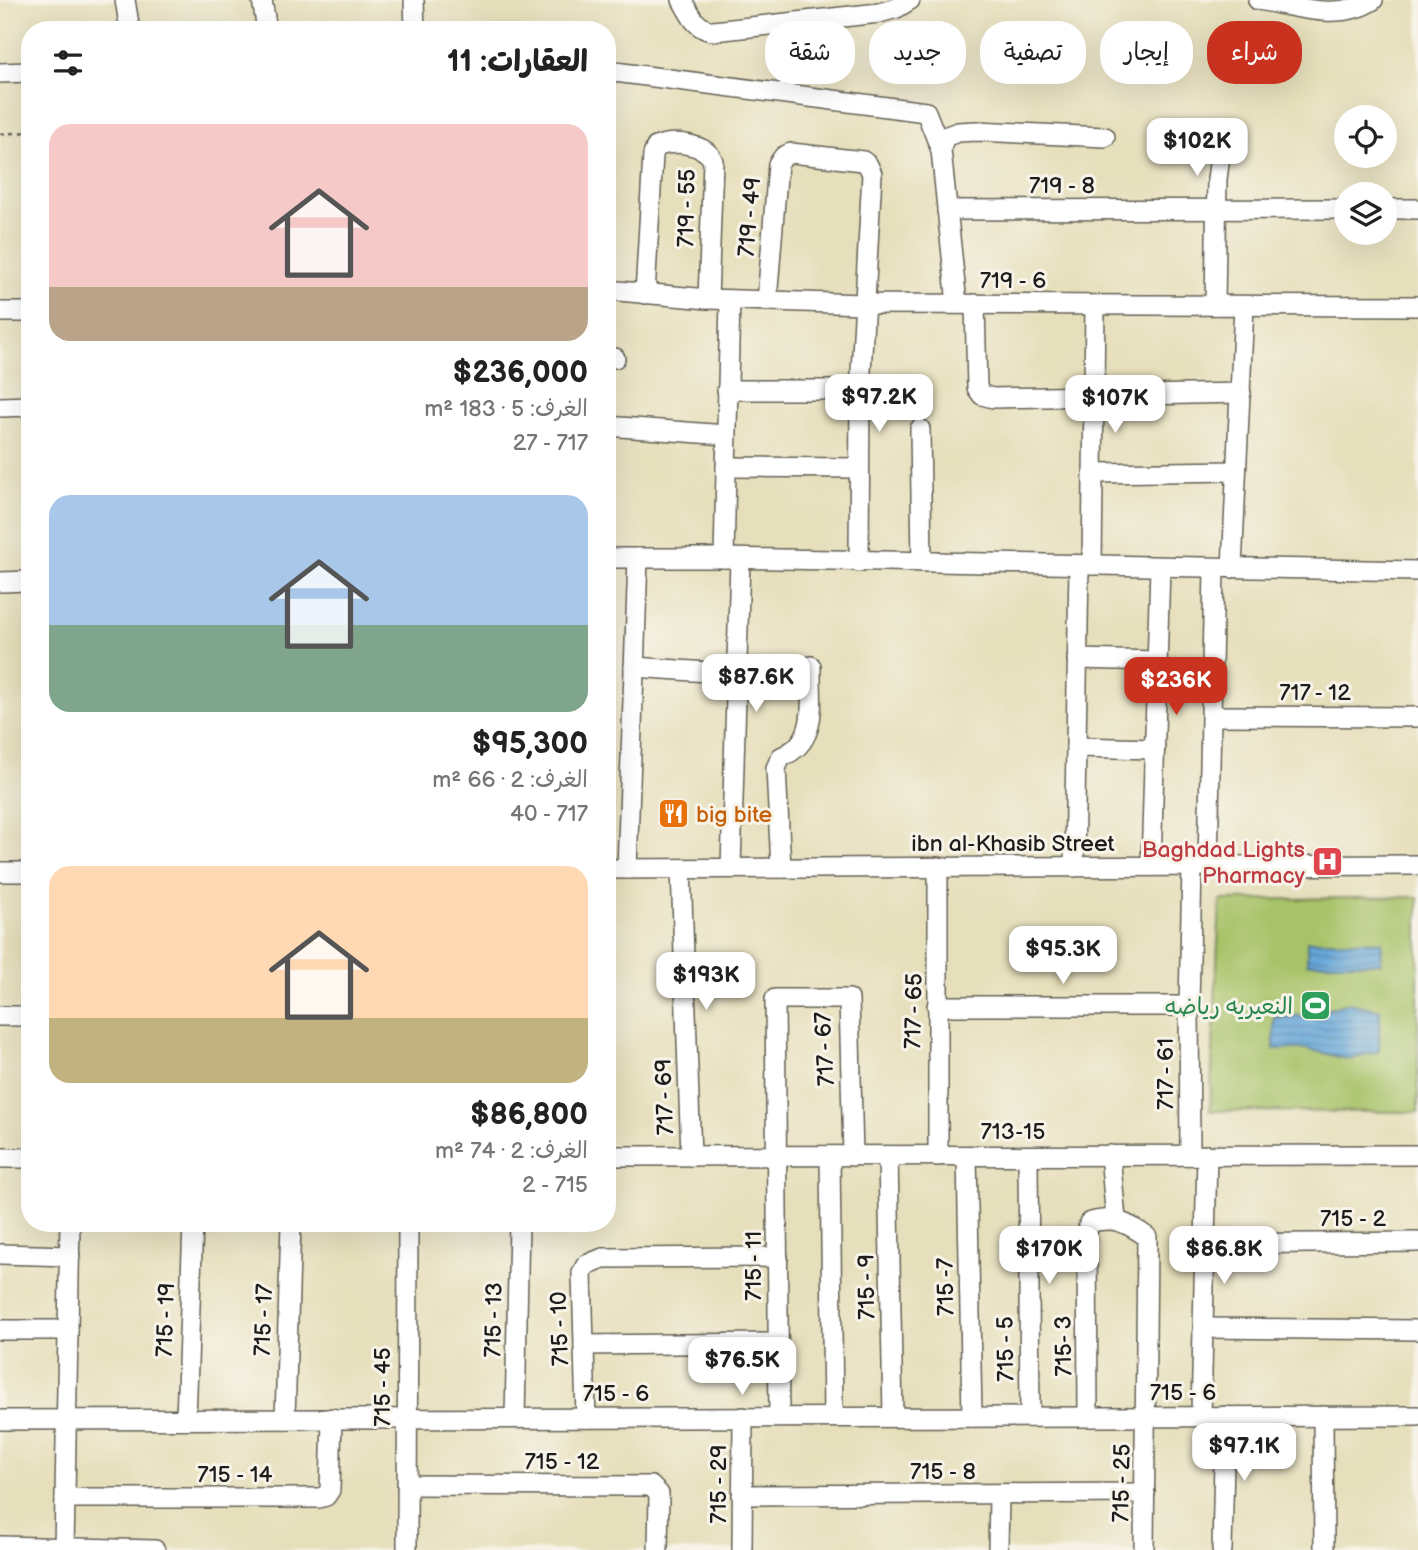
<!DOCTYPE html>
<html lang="ar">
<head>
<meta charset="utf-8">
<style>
  body { margin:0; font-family:"Balsamiq Sans","Playpen Sans Arabic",sans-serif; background:#f2f2f2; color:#222; direction:rtl; height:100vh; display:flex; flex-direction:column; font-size:26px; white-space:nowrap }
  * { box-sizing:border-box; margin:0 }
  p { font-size:23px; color:#767676 }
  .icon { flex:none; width:38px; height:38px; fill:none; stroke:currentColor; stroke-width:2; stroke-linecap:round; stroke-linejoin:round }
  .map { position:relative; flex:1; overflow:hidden; direction:ltr }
  .drawer { position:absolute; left:21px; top:21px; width:595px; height:1211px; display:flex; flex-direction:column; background:#fff; border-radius:28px; box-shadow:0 7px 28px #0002; direction:rtl }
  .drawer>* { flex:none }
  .hud { position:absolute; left:637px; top:21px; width:665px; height:63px; direction:rtl; display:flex; gap:14px }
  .fabs { position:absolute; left:1334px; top:105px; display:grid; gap:14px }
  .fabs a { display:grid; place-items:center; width:63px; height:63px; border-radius:50%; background:#fff; box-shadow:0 7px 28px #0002; font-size:35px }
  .price { position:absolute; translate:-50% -60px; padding:0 16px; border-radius:14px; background:#fff; color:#222; font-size:23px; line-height:46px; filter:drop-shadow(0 2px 4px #0008) }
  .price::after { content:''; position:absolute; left:50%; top:42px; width:21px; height:16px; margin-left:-10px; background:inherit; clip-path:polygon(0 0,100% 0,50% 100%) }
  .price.active { background:#c8321e; color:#fff }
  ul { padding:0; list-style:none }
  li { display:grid; align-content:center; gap:14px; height:371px; padding:0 28px }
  li span { display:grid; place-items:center; height:217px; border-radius:21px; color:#555 }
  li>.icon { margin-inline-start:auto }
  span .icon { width:126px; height:126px; fill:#fffc; stroke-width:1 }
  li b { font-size:30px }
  h2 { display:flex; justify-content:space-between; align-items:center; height:84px; padding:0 28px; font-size:30px }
  .tag { padding:0 24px; border-radius:28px; background:#fff; box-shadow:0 7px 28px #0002; font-size:24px; line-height:63px }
  .tag.active { background:#c8321e; color:#fff }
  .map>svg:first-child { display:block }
  .park { fill:#a7c268; stroke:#626f42; stroke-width:2 }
  .water { fill:url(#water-rules); stroke:#41627a; stroke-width:2 }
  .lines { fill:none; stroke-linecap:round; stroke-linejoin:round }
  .minor-casing { stroke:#636054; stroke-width:22 }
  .path { stroke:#636054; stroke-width:2.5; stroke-dasharray:5 5; stroke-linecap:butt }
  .minor { stroke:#fff; stroke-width:19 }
  .labels { text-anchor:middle; stroke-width:6; stroke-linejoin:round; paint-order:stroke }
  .street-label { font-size:23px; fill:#1c1c1c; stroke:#f7f3e8 }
  .food-label { font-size:23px; fill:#c56008; stroke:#f7f3e8; text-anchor:start }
  .health-label { font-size:23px; fill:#be3a42; stroke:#f7f3e8; text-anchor:end }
  .leisure-label { font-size:23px; fill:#27864d; stroke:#f7f3e8; text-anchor:end }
</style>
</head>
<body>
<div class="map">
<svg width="1418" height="1550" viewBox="0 0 1418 1550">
  <defs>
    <pattern id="water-rules" width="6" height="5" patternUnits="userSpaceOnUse" patternTransform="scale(1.75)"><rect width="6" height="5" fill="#66a7d9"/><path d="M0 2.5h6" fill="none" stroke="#5387af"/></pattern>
  </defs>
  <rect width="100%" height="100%" fill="#f7f3e8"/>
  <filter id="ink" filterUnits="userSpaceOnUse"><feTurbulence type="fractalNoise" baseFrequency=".0143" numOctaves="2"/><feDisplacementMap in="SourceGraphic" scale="14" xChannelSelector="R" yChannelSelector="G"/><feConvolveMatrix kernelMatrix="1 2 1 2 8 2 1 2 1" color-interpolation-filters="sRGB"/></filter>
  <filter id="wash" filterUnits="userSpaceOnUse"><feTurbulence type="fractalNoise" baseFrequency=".00686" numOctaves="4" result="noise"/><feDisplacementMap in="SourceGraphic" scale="28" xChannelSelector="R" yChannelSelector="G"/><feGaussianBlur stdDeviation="1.57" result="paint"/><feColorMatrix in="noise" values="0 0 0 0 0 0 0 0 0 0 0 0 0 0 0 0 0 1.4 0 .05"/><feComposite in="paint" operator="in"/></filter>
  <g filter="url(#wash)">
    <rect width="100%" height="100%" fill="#e6dfbb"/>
    <polygon class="park" points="1418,897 1418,1112 1210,1111 1220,900"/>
    <g class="water">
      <polygon points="1307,941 1382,942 1381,963 1307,963"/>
      <polygon points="1348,1003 1380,1010 1379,1051 1348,1059 1307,1049 1274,1049 1274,1017 1308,1015"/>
    </g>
  </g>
  <g filter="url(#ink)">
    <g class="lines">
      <defs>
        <g id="minor">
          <polyline points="125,0 130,30"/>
          <polyline points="262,0 267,30"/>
          <polyline points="414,0 415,30"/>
          <path d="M682,0c8,14 14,30 32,31l165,-18 18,-5 13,-8"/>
          <path d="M1258,0c37,6 81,22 115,0"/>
          <polyline points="607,71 926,112 941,150"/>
          <polyline points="0,73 30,72"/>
          <polyline points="1384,209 1418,209"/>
          <polyline points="947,210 1346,209"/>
          <polyline points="607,290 708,299 864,304 1418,306"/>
          <path d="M645,294l8,-139 3,-8c17,-7 50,-4 57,14l-5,138"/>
          <polyline points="767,301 778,164 784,156 791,153 863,161 868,165 872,174 860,390 859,562"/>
          <polyline points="957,304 941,150 944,137 958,132 976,131 1105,137"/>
          <polyline points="975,304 977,388 982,395 993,398 1241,393"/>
          <polyline points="1215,305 1217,179 1221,149"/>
          <polyline points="0,312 30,312"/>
          <polyline points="607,358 615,358"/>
          <polyline points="727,390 860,390"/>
          <polyline points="0,407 30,406"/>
          <polyline points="607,426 726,435"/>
          <polyline points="920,429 922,562"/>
          <polyline points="726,467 859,468"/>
          <polyline points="1094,473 1236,471"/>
          <polyline points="607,558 724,558 1418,571"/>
          <polyline points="724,558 730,300"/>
          <polyline points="1092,565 1095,305"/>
          <polyline points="1232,568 1244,306"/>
          <polyline points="0,582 30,581"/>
          <polyline points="1077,659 1157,661"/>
          <polyline points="634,667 737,674"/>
          <polyline points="1212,716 1418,717"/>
          <polyline points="1076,747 1155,749"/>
          <polyline points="1151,866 1160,567"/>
          <polyline points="1208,866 1214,568"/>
          <polyline points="1074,867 1079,565"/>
          <polyline points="731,868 740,559"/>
          <path d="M781,868l-5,-100 5,-11c39,-16 29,-55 30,-91"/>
          <polyline points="607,869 1418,865"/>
          <polyline points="627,869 638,558"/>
          <polyline points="681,869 691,1156"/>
          <polyline points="0,872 30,872"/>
          <polyline points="937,1006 1189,1006"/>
          <polyline points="0,1016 30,1016"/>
          <polyline points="1110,1155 1116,1219"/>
          <polyline points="1190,1155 1189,1006 1192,866"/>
          <polyline points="607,1156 1418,1155"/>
          <polyline points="830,1156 833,1417"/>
          <polyline points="888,1156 893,1417"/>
          <polyline points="938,1156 938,867"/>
          <polyline points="967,1156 972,1417"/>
          <polyline points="1028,1156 1030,1417"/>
          <polyline points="0,1158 30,1158"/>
          <polyline points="1205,1244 1418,1242"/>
          <polyline points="0,1254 70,1256"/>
          <polyline points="1203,1328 1418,1330"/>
          <polyline points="0,1330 68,1330"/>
          <polyline points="584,1345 778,1343"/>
          <path d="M1088,1416l-1,-183 2,-10c23,-8 39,0 58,14l-3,313"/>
          <polyline points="1201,1416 1207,1155"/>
          <polyline points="1323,1416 1324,1550"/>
          <polyline points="779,1417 775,999 849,999 853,1156"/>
          <polyline points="515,1418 519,1223"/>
          <polyline points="586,1418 582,1273 586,1265 603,1258 778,1257"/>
          <polyline points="186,1419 193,1223"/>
          <polyline points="285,1419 291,1223"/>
          <polyline points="0,1420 1418,1416"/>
          <polyline points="407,1485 651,1486 659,1494 658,1550"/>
          <polyline points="742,1495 1145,1493"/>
          <polyline points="65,1498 319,1498 326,1496 330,1490 332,1418"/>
          <polyline points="0,1546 155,1550"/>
          <polyline points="64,1550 70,1223"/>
          <polyline points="407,1550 408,1223"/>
          <polyline points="742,1550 743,1417"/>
          <polyline points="998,1550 999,1495"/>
          <polyline points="1222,1550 1225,1416"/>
        </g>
      </defs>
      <use href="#minor" class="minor-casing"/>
      <polyline class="path" points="0,134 30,132"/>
      <use href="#minor" class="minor"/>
    </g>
  </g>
  <defs>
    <symbol id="restaurant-square" viewBox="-11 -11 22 22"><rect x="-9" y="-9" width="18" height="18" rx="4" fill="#e8710a" stroke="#f7f3e8"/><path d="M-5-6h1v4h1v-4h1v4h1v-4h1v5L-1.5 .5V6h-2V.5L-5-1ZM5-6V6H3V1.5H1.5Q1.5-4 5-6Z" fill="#fff"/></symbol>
    <symbol id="hospital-square" viewBox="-11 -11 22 22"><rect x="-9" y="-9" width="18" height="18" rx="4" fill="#e0444e" stroke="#f7f3e8"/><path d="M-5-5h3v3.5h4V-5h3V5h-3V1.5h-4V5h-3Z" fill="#fff"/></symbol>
    <symbol id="stadium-square" viewBox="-11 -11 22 22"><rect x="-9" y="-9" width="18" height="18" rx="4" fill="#2e9e5b" stroke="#f7f3e8"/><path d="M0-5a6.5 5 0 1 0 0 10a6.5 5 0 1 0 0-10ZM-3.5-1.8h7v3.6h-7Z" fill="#fff"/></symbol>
  </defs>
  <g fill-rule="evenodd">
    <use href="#restaurant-square" x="656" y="796" width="35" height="35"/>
    <use href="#hospital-square" x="1310" y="844" width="35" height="35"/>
    <use href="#stadium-square" x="1298" y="988" width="35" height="35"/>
  </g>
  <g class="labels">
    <g class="street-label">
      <text x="1062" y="193">719 - 8</text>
      <text transform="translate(686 208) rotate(-89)" y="8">719 - 55</text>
      <text transform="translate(749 217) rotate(-85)" y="8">719 - 49</text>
      <text x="1013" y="288">719 - 6</text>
      <text x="1315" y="700">717 - 12</text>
      <text x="1013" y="851">ibn al-Khasib Street</text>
      <text transform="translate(913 1011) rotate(-89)" y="8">717 - 65</text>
      <text transform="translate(824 1049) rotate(-93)" y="8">717 - 67</text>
      <text transform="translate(1165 1074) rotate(-90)" y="8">717 - 61</text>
      <text transform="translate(664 1097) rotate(-92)" y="8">717 - 69</text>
      <text x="1013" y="1139">713-15</text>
      <text x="1353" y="1226">715 - 2</text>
      <text transform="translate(753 1266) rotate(-90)" y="8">715 - 11</text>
      <text transform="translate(866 1287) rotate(-91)" y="8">715 - 9</text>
      <text transform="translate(945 1287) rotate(-91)" y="8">715 -7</text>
      <text transform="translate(165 1320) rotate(-88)" y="8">715 - 19</text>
      <text transform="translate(263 1320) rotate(-88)" y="8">715 - 17</text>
      <text transform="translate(493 1320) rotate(-89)" y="8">715 - 13</text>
      <text transform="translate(559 1329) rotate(-92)" y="8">715 - 10</text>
      <text transform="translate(1063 1346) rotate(-91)" y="8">715- 3</text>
      <text transform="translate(1005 1349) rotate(-91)" y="8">715 - 5</text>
      <text transform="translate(382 1387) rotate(-90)" y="8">715 - 45</text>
      <text x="1183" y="1400">715 - 6</text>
      <text x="616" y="1401">715 - 6</text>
      <text x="562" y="1469">715 - 12</text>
      <text x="943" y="1479">715 - 8</text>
      <text x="235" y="1482">715 - 14</text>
      <text transform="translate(1121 1483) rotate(-89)" y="8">715 - 25</text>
      <text transform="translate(718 1484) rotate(-90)" y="8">715 - 29</text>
    </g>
    <g class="food-label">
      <text x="696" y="822">big bite</text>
    </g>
    <g class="health-label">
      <text x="1305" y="857">Baghdad Lights<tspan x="1305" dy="26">Pharmacy</tspan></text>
    </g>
    <g class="leisure-label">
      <text x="1293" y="1014">النعيريه رياضه</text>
    </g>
  </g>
</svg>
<div class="fabs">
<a><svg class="icon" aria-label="locate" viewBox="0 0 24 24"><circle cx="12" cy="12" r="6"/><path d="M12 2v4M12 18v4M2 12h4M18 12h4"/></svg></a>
<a><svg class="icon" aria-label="layers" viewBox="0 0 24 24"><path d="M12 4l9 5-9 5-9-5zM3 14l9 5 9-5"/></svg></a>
</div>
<b class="price" style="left:1197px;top:178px">$102K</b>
<b class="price" style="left:879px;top:434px">$97.2K</b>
<b class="price" style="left:1115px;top:435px">$107K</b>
<b class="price" style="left:756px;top:714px">$87.6K</b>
<b class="price active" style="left:1176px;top:717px">$236K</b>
<b class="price" style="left:1063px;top:986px">$95.3K</b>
<b class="price" style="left:706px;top:1012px">$193K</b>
<b class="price" style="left:1049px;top:1286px">$170K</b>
<b class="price" style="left:1224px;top:1286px">$86.8K</b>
<b class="price" style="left:742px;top:1397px">$76.5K</b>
<b class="price" style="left:1244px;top:1483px">$97.1K</b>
<div class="hud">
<a class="tag active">شراء</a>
<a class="tag">إيجار</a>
<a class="tag">تصفية</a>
<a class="tag">جديد</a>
<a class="tag">شقة</a>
</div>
<section class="drawer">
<h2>العقارات: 11<svg class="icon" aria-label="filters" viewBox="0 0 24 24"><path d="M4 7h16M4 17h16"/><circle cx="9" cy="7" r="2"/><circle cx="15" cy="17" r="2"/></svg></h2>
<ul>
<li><span style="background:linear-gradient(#f6c9c9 75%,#b9a48a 0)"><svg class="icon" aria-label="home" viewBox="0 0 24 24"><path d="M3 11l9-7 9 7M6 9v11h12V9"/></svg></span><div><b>$236,000</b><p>الغرف: 5 · 183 m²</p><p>717 - 27</p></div></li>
<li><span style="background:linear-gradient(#a9c7e8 60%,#7fa58c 0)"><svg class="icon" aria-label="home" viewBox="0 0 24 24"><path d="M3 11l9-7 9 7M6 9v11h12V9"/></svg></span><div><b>$95,300</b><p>الغرف: 2 · 66 m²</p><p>717 - 40</p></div></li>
<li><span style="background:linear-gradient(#ffd9b3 70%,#c2b280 0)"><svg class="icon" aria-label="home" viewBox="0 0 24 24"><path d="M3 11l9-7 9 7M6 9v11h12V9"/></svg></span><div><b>$86,800</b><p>الغرف: 2 · 74 m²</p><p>715 - 2</p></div></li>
</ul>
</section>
</div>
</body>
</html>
